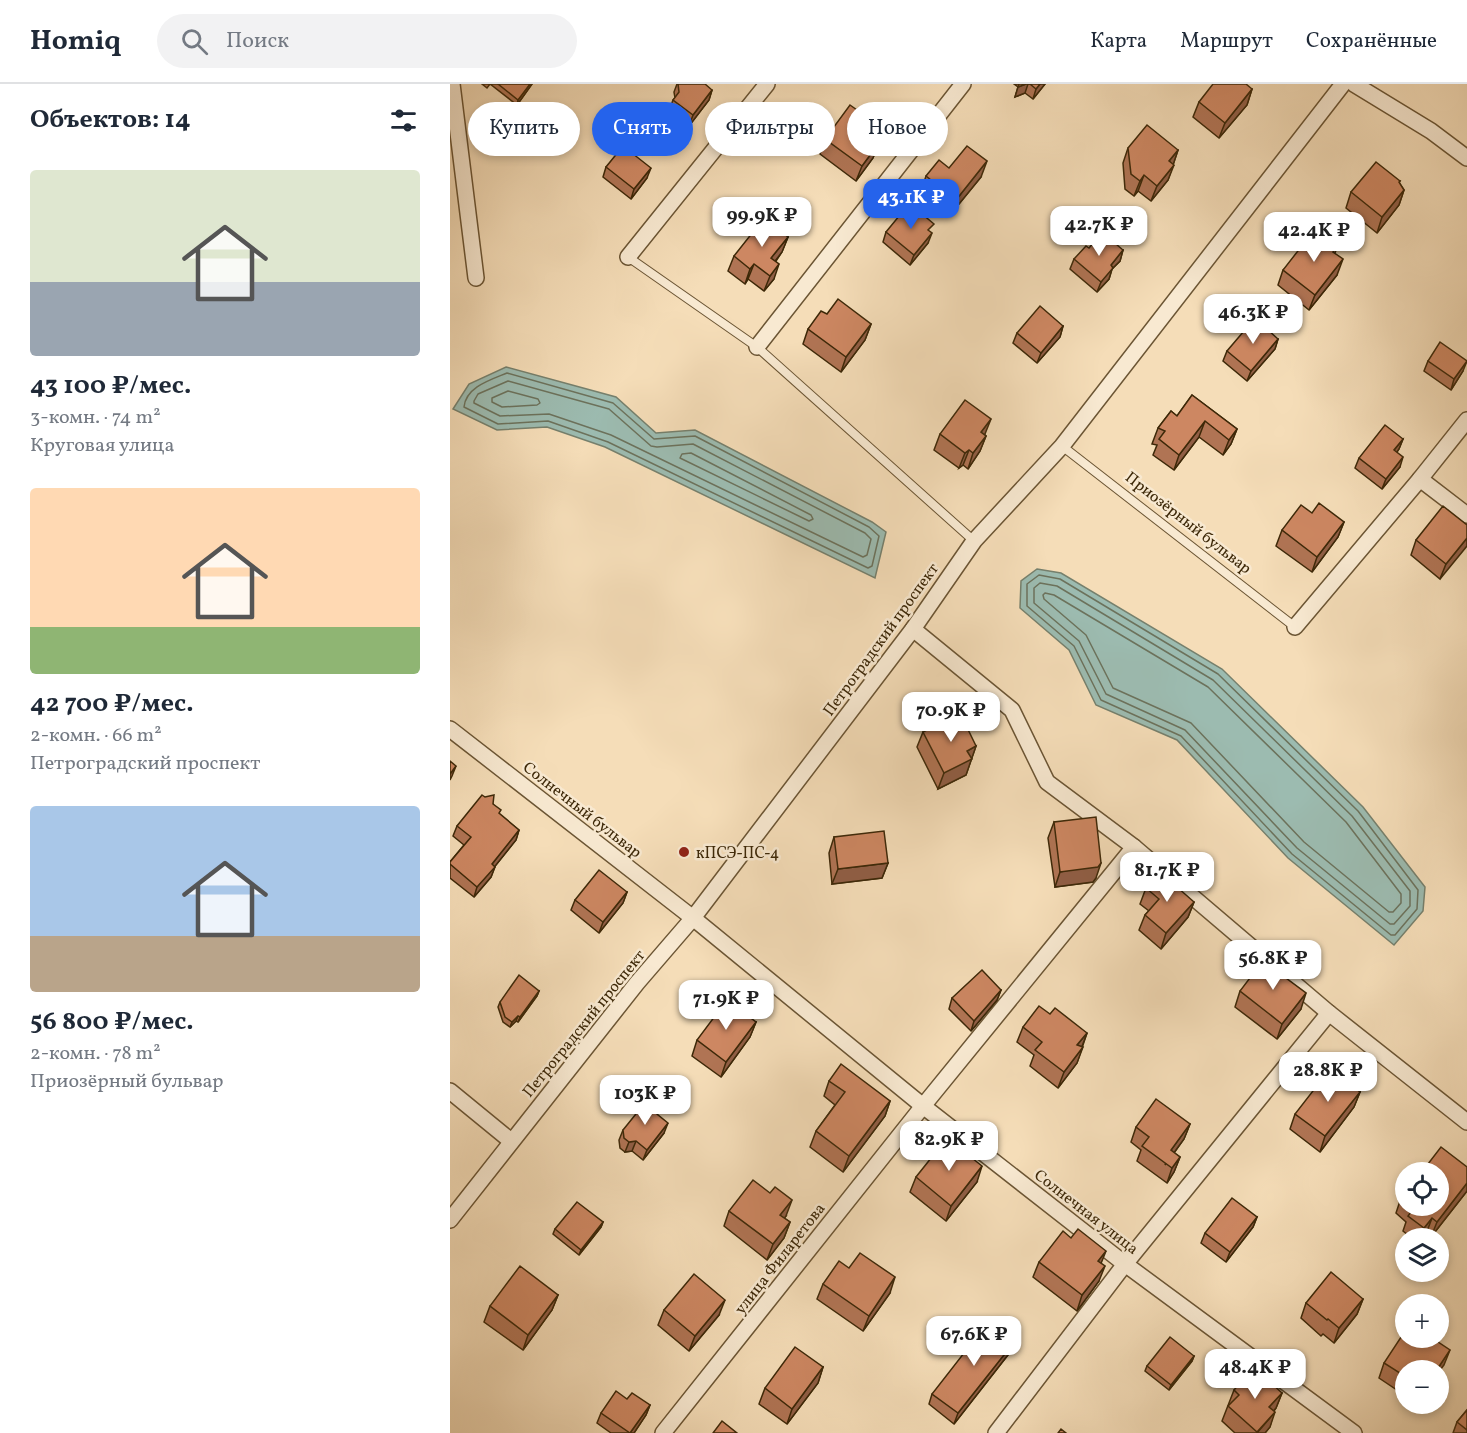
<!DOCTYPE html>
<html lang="ru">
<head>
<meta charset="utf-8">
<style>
  body { margin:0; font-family:Vollkorn,serif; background:#f2f2f3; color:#1f2937; height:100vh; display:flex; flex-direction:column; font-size:22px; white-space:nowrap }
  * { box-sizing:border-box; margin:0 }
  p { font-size:20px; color:#747a83 }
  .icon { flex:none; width:33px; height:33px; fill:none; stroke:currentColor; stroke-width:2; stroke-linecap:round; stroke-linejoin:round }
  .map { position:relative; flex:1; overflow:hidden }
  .panel { display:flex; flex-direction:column; background:#fff; width:450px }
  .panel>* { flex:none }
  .banner { position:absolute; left:18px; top:18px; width:570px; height:54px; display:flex; gap:12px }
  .fabs { position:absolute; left:945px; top:1078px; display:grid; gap:12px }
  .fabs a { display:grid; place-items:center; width:54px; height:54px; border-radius:50%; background:#fff; box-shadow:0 3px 9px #0003; font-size:30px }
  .price { position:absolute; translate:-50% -51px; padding:0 14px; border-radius:12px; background:#fff; color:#222; font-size:20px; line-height:39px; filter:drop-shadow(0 2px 3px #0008) }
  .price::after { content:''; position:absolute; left:50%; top:36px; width:18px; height:14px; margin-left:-9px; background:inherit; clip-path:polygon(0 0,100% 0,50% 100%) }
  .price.selected { background:#2563eb; color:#fff }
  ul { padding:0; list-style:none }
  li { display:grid; align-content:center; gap:12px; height:318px; padding:0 30px }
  li span { display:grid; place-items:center; height:186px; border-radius:6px; color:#555 }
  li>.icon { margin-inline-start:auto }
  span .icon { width:108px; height:108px; fill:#fffc; stroke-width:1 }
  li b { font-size:26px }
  h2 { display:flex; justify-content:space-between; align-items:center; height:72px; padding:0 30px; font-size:26px }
  .tag { padding:0 21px; border-radius:27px; background:#fff; box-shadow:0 3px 9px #0003; font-size:21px; line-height:54px }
  .tag.selected { background:#2563eb; color:#fff }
  header { display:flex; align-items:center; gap:36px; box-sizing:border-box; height:84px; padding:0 30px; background:#fff; border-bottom:2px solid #e0e1e3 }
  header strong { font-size:28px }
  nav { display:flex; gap:33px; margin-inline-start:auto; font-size:21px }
  .search { width:420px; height:54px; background:#f2f2f3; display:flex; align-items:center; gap:15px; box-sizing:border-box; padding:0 21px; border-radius:33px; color:#747a83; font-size:22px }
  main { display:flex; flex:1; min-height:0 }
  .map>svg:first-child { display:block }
  .water { fill:#9cbbb0; stroke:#76806d; stroke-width:1.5 }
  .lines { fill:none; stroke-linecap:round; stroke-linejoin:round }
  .shore { stroke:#6c725c; stroke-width:1.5 }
  .lane-casing { stroke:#6b5534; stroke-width:10 }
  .street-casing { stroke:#6b5534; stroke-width:18 }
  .lane { stroke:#f8e9d1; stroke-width:8 }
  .street { stroke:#f8e9d1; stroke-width:15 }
  .wall { fill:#b07454; stroke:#3d2808; stroke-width:1.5 }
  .shaded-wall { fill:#905e45; stroke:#3d2808; stroke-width:1.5 }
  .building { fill:#cd8762; stroke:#3d2808; stroke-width:1.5 }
  .poi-dot { fill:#8f2418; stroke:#f8e9d1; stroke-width:2 }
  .labels { text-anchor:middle; stroke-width:5; stroke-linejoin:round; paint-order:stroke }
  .street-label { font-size:16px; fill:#3d2808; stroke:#f8e9d1 }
  .poi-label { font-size:16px; fill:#3d2808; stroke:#f8e9d1; text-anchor:start }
</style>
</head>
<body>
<header>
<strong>Homiq</strong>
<div class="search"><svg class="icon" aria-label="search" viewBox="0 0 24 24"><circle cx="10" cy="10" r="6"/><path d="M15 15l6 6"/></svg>Поиск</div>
<nav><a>Карта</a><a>Маршрут</a><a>Сохранённые</a></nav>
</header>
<main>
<section class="panel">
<h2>Объектов: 14<svg class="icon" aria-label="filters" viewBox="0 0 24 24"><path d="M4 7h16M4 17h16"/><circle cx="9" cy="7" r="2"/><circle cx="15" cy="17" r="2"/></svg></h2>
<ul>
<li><span style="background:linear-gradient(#dfe7d0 60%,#9aa5b1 0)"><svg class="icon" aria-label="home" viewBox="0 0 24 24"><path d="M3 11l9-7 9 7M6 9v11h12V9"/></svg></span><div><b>43 100 ₽/мес.</b><p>3-комн. · 74 m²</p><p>Круговая улица</p></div></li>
<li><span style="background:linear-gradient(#ffd9b3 75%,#8fb573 0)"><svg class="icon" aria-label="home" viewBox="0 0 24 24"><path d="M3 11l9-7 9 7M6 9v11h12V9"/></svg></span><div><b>42 700 ₽/мес.</b><p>2-комн. · 66 m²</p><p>Петроградский проспект</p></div></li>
<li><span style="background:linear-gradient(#a9c7e8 70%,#b9a48a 0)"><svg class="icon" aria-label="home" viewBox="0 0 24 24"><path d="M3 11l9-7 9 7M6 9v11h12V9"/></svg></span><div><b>56 800 ₽/мес.</b><p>2-комн. · 78 m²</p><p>Приозёрный бульвар</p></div></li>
</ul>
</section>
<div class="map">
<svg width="1017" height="1349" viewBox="0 0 1017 1349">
  <rect width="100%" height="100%" fill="#f5ddb8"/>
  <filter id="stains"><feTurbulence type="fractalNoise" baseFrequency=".00333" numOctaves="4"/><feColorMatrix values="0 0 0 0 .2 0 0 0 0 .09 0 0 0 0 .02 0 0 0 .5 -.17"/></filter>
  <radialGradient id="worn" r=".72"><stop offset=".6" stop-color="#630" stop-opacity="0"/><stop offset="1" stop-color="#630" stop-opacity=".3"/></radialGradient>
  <g class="water">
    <polygon points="56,283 166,313 206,349 245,346 422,438 436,448 425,494 155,363 97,343 47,346 3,325 19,300"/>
    <polygon points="587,485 611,489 772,585 913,723 975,803 973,827 944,861 838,774 727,656 646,621 619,566 570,524 571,497"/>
  </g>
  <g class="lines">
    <g class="shore">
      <path d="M57,289l106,30 41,36 41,-3 174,91 10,9 -7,30 -4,2 -260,-126 -60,-21 -50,3 -34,-17c2,-20 26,-27 43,-34z"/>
      <polygon points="58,297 159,325 201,362 207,363 243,360 415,449 421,455 417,471 413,473 161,351 99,330 50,332 24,319 24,317 28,310"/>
      <polygon points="58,307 88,315 90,319 87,321 52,323 42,318 42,314"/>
      <polygon points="241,369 361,431 363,435 359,437 230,374 232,370"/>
      <polygon points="589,491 610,495 768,590 908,727 968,806 967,825 945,851 941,851 842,770 731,652 651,616 624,562 577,522 577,500"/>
      <polygon points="590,499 607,502 763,596 902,732 960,807 960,822 944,840 940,840 847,764 735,646 656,610 629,557 584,519 584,504"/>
      <polygon points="595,509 604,511 758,603 896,738 951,810 951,819 943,828 939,828 854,758 741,639 663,604 636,551 594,515 593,511"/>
    </g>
    <defs>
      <g id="lane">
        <polyline points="178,173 307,263 524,457"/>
        <polyline points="612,362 845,543"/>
      </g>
      <g id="street">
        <polyline points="2,0 26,194"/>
        <polyline points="904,0 981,47 1017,74"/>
        <polyline points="178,173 317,0"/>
        <polyline points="307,263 513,0"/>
        <polyline points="970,395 1017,431"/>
        <polyline points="845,543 970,395 1017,336"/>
        <polyline points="463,545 562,626 597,698 684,763 879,929 1017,1038"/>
        <polyline points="0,645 243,834 473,1022 675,1180 904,1349"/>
        <polyline points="0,1007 61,1057"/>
        <polyline points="0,1136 187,899 243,834 463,545 524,457 612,362 893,0"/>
        <polyline points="213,1349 473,1022 684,763"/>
        <polyline points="546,1349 675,1180 879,929"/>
      </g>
    </defs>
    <use href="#lane" class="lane-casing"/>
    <use href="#street" class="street-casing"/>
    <use href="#lane" class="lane"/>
    <use href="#street" class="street"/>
  </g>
  <g class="wall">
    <polygon points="32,0 82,0 67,21 40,0 37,4"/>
    <polygon points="227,0 262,6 259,16 239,42 219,27 223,16 225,14 224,8"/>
    <polygon points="564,0 595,0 583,15 575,9 565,13 568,3"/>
    <polygon points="802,5 797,21 769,54 743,33 749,18"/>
    <polygon points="375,55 426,57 429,59 423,74 406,97 370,70"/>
    <polygon points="678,64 728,66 718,96 701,117 688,107 684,112 675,105 673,79"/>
    <polygon points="156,83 197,94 181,115 153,93"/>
    <polygon points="499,84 531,93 500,131 471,107 476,92"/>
    <polygon points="950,97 949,99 954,106 949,121 927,149 896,124 901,108"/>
    <polygon points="436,148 478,159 460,181 433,158"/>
    <polygon points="338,153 332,168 326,177 324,195 314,207 298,195 295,200 278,187 284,172"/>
    <polygon points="872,157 888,161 885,169 887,191 859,226 828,201 833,186"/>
    <polygon points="673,166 670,177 662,185 659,195 647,208 620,185 624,175"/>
    <polygon points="377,230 421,240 415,256 391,288 353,260 358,245"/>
    <polygon points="613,242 610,253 587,279 563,259 567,249"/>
    <polygon points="828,255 825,265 797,297 773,277 777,267"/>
    <polygon points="978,277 1013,287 1001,306 974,287"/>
    <polygon points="742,311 787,345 781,360 773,371 749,353 724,386 703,371 707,361 702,360 708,344 721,327 727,332"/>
    <polygon points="490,350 535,351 536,352 530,367 518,385 513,381 509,384 484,366"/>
    <polygon points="953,355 949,365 947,368 950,383 932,405 905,384 909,374"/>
    <polygon points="862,429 894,438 888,453 862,488 826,462 832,446"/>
    <polygon points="1017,441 990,495 961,471 966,456"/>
    <polygon points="473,648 526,662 516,691 488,705 467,663"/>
    <polygon points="43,720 49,730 69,746 66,756 45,782 41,793 24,813 0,794 0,778 14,761 3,752 7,742"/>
    <polygon points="604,738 646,794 643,798 605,803 598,754"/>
    <polygon points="384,753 438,779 432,794 382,800 379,769"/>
    <polygon points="696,804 744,818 738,833 711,865 689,846 695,831 699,827 690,820"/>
    <polygon points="177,808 173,819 149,849 121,826 125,816"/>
    <polygon points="829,879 826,886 851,925 827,955 785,923 790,907"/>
    <polygon points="551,906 547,916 521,947 499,925 502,914"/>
    <polygon points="89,907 87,912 68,938 66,937 60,943 53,938 48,923 50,918"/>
    <polygon points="600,930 637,949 627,979 608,1004 580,982 584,971 567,958 573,943"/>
    <polygon points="306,938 300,953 271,993 242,972 247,956"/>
    <polygon points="379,997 440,1017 435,1032 393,1088 360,1063 366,1047 385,1021 374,1012"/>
    <polygon points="910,1008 904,1023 870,1068 840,1045 845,1030"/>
    <polygon points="207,1030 214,1049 193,1076 182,1067 175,1068 170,1064 169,1056 173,1046"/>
    <polygon points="740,1040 734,1055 724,1069 730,1073 724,1088 717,1099 687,1077 691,1066 681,1058 686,1043"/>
    <polygon points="1017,1083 1017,1107 981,1153 976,1150 972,1155 963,1155 953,1147 956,1138 946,1129 951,1114 956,1109 956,1122 988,1122"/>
    <polygon points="466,1093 527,1098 496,1137 460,1108"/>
    <polygon points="279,1127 336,1132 334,1134 340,1138 334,1154 317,1176 274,1142"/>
    <polygon points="807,1133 803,1143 776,1178 751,1159 755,1149"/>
    <polygon points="153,1138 151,1143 129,1171 103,1150 105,1145"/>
    <polygon points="589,1178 651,1179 649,1197 627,1227 583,1193"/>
    <polygon points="373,1200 440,1209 413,1247 367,1215"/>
    <polygon points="108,1211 102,1226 73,1266 34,1238 40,1222"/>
    <polygon points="913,1215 907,1230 884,1259 873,1250 871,1252 851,1234 856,1219"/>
    <polygon points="214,1226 269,1231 239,1267 208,1241"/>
    <polygon points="565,1257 561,1267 504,1340 479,1320 482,1310"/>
    <polygon points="744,1272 742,1277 719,1306 695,1287 697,1282"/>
    <polygon points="934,1279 994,1281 956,1287 956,1312 929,1294"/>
    <polygon points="373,1283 368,1299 337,1340 309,1320 315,1304"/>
    <polygon points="784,1306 832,1309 826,1324 824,1327 820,1343 815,1349 785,1349 772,1337"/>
    <polygon points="177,1315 200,1321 196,1331 184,1349 161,1349 147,1339 151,1329"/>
    <polygon points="1017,1326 1017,1349 1003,1349 1007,1338"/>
  </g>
  <g class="shaded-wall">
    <polygon points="80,0 82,0 67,21 68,16"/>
    <polygon points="576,0 578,0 575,9 565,13 568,3"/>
    <polygon points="590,0 595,0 583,15 586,5"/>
    <polygon points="802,5 797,21 769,54 775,39"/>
    <polygon points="262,6 259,16 239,42 243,31"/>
    <polygon points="431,43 425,59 423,55"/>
    <polygon points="429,59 423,74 406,97 412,82"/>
    <polygon points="728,66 723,81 719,77"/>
    <polygon points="537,77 531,93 500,131 506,116"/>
    <polygon points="724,81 718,96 701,117 707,102"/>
    <polygon points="201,84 197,94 181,115 184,105"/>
    <polygon points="694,91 688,107 684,112 690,97"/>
    <polygon points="954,106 949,121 927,149 932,133"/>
    <polygon points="482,149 478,159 460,181 464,171"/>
    <polygon points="338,153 332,168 316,189 321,174"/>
    <polygon points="673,166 670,177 662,185 659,195 647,208 651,198 661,181"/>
    <polygon points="893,175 887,191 859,226 865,211"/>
    <polygon points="304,180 298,195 295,200 300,185"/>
    <polygon points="329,180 324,195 314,207 320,192"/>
    <polygon points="421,240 415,256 391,288 396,273"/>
    <polygon points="613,242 610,253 587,279 591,269"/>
    <polygon points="828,255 825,265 797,297 801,287"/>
    <polygon points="1017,277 1013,287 1001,306 1004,295"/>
    <polygon points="541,335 535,350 526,364 531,348"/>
    <polygon points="755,337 749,353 724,386 729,371"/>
    <polygon points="787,345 781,360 773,371 779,356"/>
    <polygon points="536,352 530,367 518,385 523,369"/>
    <polygon points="953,355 949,365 941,376 944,366"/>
    <polygon points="519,366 513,381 509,384 515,369"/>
    <polygon points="953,373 950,383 932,405 936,395"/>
    <polygon points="894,438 888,453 862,488 867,473"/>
    <polygon points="1017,454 1017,462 990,495 996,480"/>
    <polygon points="526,662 516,691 488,705 494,689 517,667"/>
    <polygon points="6,682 2,692 0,696 0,690"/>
    <polygon points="69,746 66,756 42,786 45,783 41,793 24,813 27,803 42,780"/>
    <polygon points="438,779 432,794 382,800 388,785"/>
    <polygon points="651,779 646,794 643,798 605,803 610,788"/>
    <polygon points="177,808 173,819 149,849 153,838"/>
    <polygon points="744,818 738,833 711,865 716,849"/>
    <polygon points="551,906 547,916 521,947 524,937"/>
    <polygon points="89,907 87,912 68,938 70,933"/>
    <polygon points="856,909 851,925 827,955 832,940"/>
    <polygon points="68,932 66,937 60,943 62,938"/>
    <polygon points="306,938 300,953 271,993 276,978"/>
    <polygon points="637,949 631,965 627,961"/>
    <polygon points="633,963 627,979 608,1004 614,988"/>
    <polygon points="910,1008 904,1023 870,1068 875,1052"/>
    <polygon points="440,1017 435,1032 393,1088 399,1072"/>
    <polygon points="218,1039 214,1049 193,1076 197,1066"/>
    <polygon points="740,1040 734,1055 715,1081 721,1066"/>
    <polygon points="186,1057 182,1067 175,1068 179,1058"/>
    <polygon points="730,1073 724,1088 717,1099 722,1084"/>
    <polygon points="532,1082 527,1098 496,1137 501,1122"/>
    <polygon points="1017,1099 1017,1107 981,1153 987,1138"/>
    <polygon points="342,1116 336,1132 325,1147 330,1131"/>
    <polygon points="807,1133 803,1143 776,1178 780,1168"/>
    <polygon points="982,1134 976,1150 972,1155 970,1155 974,1144"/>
    <polygon points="153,1138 151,1143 129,1171 131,1166"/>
    <polygon points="340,1138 334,1154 317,1176 323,1160"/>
    <polygon points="656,1167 650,1182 648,1177"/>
    <polygon points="655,1182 649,1197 627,1227 632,1211"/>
    <polygon points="445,1193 440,1209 413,1247 419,1232"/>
    <polygon points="108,1211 102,1226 73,1266 78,1251"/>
    <polygon points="913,1215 907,1230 884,1259 889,1244"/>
    <polygon points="275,1216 269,1231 239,1267 245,1252"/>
    <polygon points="565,1257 561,1267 504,1340 508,1329"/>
    <polygon points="1000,1266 994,1281 988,1289 988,1287 986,1287"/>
    <polygon points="744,1272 742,1277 719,1306 721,1301"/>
    <polygon points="373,1283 368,1299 337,1340 342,1325"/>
    <polygon points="832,1309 826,1324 814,1338 819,1323"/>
    <polygon points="200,1321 196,1331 184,1349 180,1349"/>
    <polygon points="825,1328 820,1343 815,1349 807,1349"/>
  </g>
  <g class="building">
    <polygon points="48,0 80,0 68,16"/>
    <polygon points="228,0 255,0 262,6 243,31 223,16 229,8"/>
    <polygon points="569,0 576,0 568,3"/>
    <polygon points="580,0 590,0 586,5"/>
    <polygon points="763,0 796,0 802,5 775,39 749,18"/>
    <polygon points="400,21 431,43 423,55 429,59 412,82 375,55"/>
    <polygon points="697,41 728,66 719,77 724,81 707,102 694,91 690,97 681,90 678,64"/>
    <polygon points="173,62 201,84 184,105 156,83"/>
    <polygon points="517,62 537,77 506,116 476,92 489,76 499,84"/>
    <polygon points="926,78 950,97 949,98 954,106 932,133 901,108"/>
    <polygon points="460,123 471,132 472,130 484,140 478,146 482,149 464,171 436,148 454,126 456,128"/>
    <polygon points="314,134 338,153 321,174 329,180 320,192 304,180 300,185 284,172"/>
    <polygon points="652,148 673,166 661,181 663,184 651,198 624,175 636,162 639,164"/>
    <polygon points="862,149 872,157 876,151 888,161 883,168 893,175 865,211 833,186"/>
    <polygon points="388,215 421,240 396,273 358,245 371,227 377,230"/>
    <polygon points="590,222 613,242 591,269 567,249"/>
    <polygon points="805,234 828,255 801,287 777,267"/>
    <polygon points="990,258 1017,277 1004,295 978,277"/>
    <polygon points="742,311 787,345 779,356 755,337 729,371 709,355 715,347 708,344 721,327 727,332"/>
    <polygon points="515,316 541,335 531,348 536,352 523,369 519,366 515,369 490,350"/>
    <polygon points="935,341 953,355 944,366 953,373 936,395 909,374"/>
    <polygon points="869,419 894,438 867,473 832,446 851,421 862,429"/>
    <polygon points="993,422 1017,441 1017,454 996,480 966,456"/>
    <polygon points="510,629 526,662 517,667 522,675 494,689 473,648"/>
    <polygon points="0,677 6,682 0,690"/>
    <polygon points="32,711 35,713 44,711 43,720 51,726 49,729 69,746 42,780 45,783 27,803 0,780 0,778 21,753 7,742"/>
    <polygon points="646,733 651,779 648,783 610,788 604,738"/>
    <polygon points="434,747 438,779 388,785 384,753"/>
    <polygon points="149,786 177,808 153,838 125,816"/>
    <polygon points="710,788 744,818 716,849 695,831 709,815 696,804"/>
    <polygon points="818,870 829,879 824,885 856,909 832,940 790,907"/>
    <polygon points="532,886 551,906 524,937 502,914"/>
    <polygon points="69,891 89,907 70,933 68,932 62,938 55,933 50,918"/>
    <polygon points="277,916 306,938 276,978 247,956"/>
    <polygon points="589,922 600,930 605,924 637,949 627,961 633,963 614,988 585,966 592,958 573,943"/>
    <polygon points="391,980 440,1017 399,1072 366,1047 395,1008 379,997"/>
    <polygon points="880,985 910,1008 875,1052 845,1030"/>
    <polygon points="706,1015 740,1040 721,1066 730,1073 722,1084 692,1062 699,1053 686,1043"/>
    <polygon points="201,1019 206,1023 207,1030 218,1039 197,1066 186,1057 179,1058 174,1054 173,1046 194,1020"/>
    <polygon points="497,1054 532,1082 501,1122 466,1093"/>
    <polygon points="991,1063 1017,1083 1017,1099 987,1138 982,1134 974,1144 958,1132 964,1124 961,1122 988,1122 988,1089 971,1089"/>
    <polygon points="303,1096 320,1109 325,1103 342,1116 330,1131 340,1138 323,1160 279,1127"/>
    <polygon points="956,1109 956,1117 951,1114"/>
    <polygon points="782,1114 807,1133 780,1168 755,1149"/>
    <polygon points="127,1118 153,1138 131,1166 105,1145"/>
    <polygon points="628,1145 656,1167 648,1177 655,1182 632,1211 589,1178 613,1147 621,1154"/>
    <polygon points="410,1169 445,1193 419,1232 373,1200 389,1177 399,1184"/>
    <polygon points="70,1182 108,1211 78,1251 40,1222"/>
    <polygon points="881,1188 913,1215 889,1244 878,1235 877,1236 856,1219"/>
    <polygon points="244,1190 275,1216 245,1252 214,1226"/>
    <polygon points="539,1237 565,1257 508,1329 482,1310"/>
    <polygon points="955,1247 956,1254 982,1254 1000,1266 986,1287 956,1287 956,1293 934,1279"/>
    <polygon points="720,1253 744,1272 721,1301 697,1282"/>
    <polygon points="345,1263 373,1283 342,1325 315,1304"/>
    <polygon points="804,1283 832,1309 819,1323 825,1328 807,1348 778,1322 789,1311 784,1306"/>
    <polygon points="166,1307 177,1315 182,1309 200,1321 180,1349 151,1329"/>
    <polygon points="1017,1326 1017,1346 1007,1338"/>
    <polygon points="272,1337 287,1349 263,1349"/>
    <polygon points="611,1345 616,1349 608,1349"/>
  </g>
  <circle class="poi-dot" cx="234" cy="768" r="6"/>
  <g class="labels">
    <g class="street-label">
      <text transform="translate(739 438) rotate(38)" y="6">Приозёрный бульвар</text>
      <text transform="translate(430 555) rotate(-54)" y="6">Петроградский проспект</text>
      <text transform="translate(133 725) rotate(38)" y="6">Солнечный бульвар</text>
      <text transform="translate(133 939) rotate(-51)" y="6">Петроградский проспект</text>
      <text transform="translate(637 1127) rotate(38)" y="6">Солнечная улица</text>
      <text transform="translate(329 1174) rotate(-52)" y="6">улица Филаретова</text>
    </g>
    <g class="poi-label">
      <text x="246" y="774">кПСЭ-ПС-4</text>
    </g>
  </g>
  <rect width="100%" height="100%" filter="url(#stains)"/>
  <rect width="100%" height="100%" fill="url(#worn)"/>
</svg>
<div class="fabs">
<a><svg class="icon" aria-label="locate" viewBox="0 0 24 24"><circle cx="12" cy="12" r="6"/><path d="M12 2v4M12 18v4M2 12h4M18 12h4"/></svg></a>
<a><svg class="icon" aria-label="layers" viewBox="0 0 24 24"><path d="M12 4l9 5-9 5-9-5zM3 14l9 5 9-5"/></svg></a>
<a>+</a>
<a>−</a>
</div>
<b class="price selected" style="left:461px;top:146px">43.1K ₽</b>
<b class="price" style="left:312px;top:164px">99.9K ₽</b>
<b class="price" style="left:649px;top:173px">42.7K ₽</b>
<b class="price" style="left:864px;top:179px">42.4K ₽</b>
<b class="price" style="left:803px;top:261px">46.3K ₽</b>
<b class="price" style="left:501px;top:659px">70.9K ₽</b>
<b class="price" style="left:717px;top:819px">81.7K ₽</b>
<b class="price" style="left:823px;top:907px">56.8K ₽</b>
<b class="price" style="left:276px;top:947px">71.9K ₽</b>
<b class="price" style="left:878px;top:1019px">28.8K ₽</b>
<b class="price" style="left:195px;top:1042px">103K ₽</b>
<b class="price" style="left:499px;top:1088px">82.9K ₽</b>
<b class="price" style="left:524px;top:1283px">67.6K ₽</b>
<b class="price" style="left:805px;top:1316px">48.4K ₽</b>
<div class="banner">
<a class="tag">Купить</a>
<a class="tag selected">Снять</a>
<a class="tag">Фильтры</a>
<a class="tag">Новое</a>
</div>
</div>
</main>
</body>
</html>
